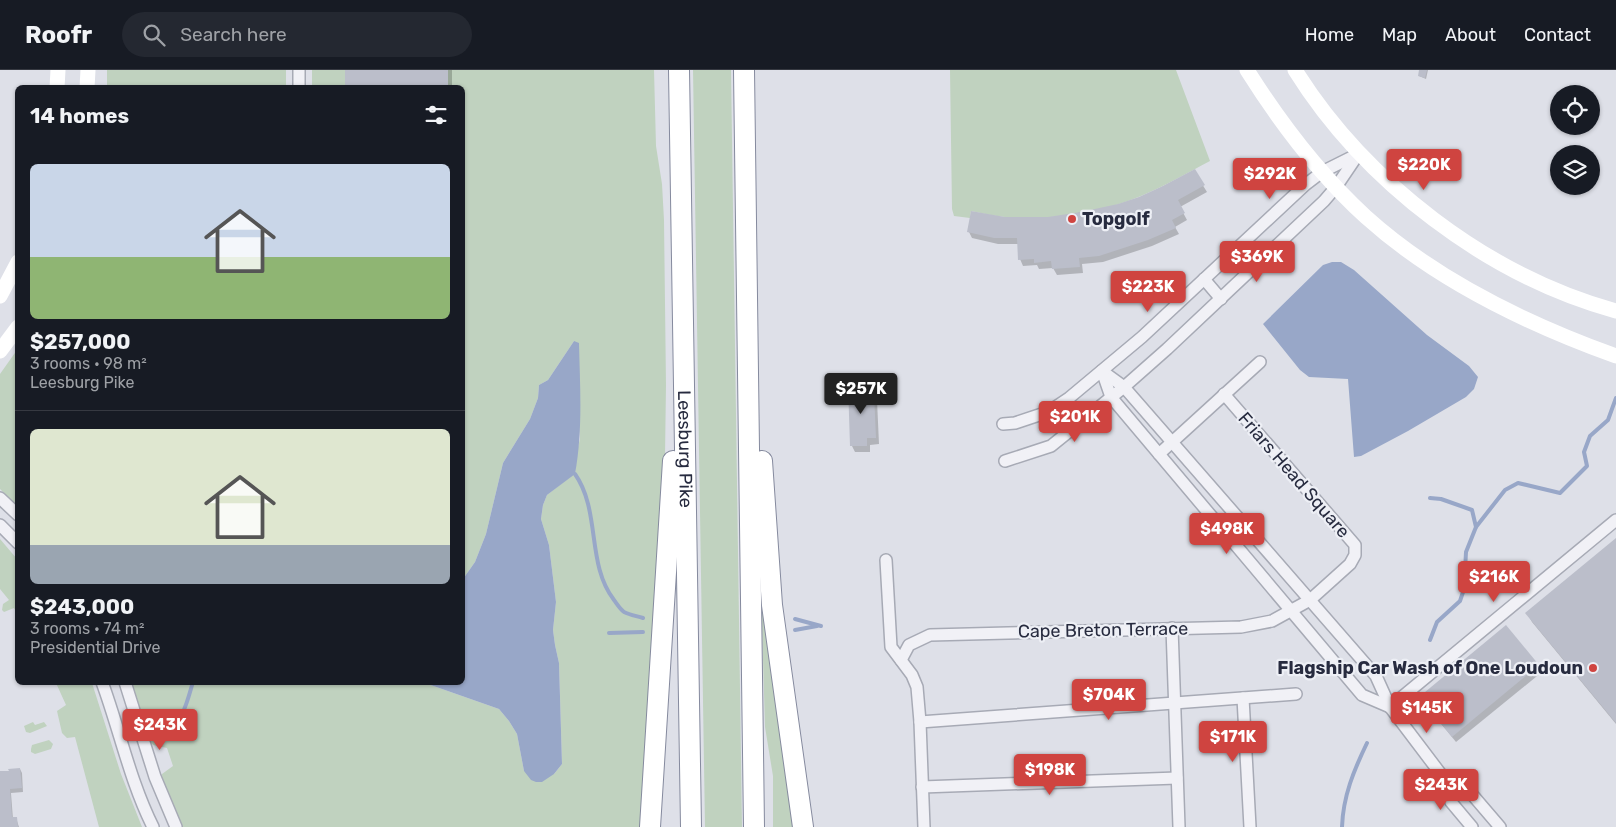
<!DOCTYPE html>
<html lang="en">
<head>
<meta charset="utf-8">
<style>
  body { margin:0; font-family:Rubik,sans-serif; background:#242831; color:#f1f3f6; height:100vh; display:flex; flex-direction:column; font-size:19px; white-space:nowrap }
  * { box-sizing:border-box; margin:0 }
  p { font-size:16px; color:#9ea1a6 }
  .icon { flex:none; width:28px; height:28px; fill:none; stroke:currentColor; stroke-width:2; stroke-linecap:round; stroke-linejoin:round }
  .map { position:relative; flex:1; overflow:hidden }
  .drawer { position:absolute; left:15px; top:15px; width:450px; height:600px; display:flex; flex-direction:column; background:#171b24; border-radius:8px; box-shadow:0 1px 4px #0004 }
  .drawer>* { flex:none }
  .tools { position:absolute; left:1550px; top:15px; display:grid; gap:10px }
  .tools a { display:grid; place-items:center; width:50px; height:50px; border-radius:50%; background:#171b24; box-shadow:0 1px 4px #0004; font-size:25px }
  .price { position:absolute; translate:-50% -42px; padding:0 11px; border-radius:5px; background:#cf4440; color:#fff; font-size:16px; line-height:32px; filter:drop-shadow(0 1px 2px #0008) }
  .price::after { content:''; position:absolute; left:50%; top:30px; width:15px; height:11px; margin-left:-8px; background:inherit; clip-path:polygon(0 0,100% 0,50% 100%) }
  .price.active { background:#222; color:#fff }
  ul { padding:0; list-style:none }
  li { display:grid; align-content:center; gap:10px; height:265px; padding:0 15px }
  li+li { border-top:1px solid #363941 }
  li span { display:grid; place-items:center; height:155px; border-radius:8px; color:#555 }
  li>.icon { margin-inline-start:auto }
  span .icon { width:90px; height:90px; fill:#fffc; stroke-width:1 }
  li b { font-size:21px }
  h2 { display:flex; justify-content:space-between; align-items:center; height:60px; padding:0 15px; font-size:21px }
  header { display:flex; align-items:center; gap:30px; box-sizing:border-box; height:70px; padding:0 25px; background:#171b24; border-bottom:1px solid #363941 }
  header strong { font-size:24px }
  nav { display:flex; gap:28px; margin-inline-start:auto; font-size:18px }
  .search { width:350px; height:45px; background:#242831; display:flex; align-items:center; gap:12px; box-sizing:border-box; padding:0 18px; border-radius:28px; color:#9ea1a6; font-size:19px }
  .map>svg:first-child { display:block }
  .green { fill:#c0d2bf }
  .water { fill:#98a7c8 }
  .shadow { fill:#0003 }
  .lines { fill:none; stroke-linecap:round; stroke-linejoin:round }
  .stream { stroke:#98a7c8; stroke-width:4 }
  .building { fill:#bbbeca }
  .street-casing { stroke:#a7aab5; stroke-width:14 }
  .highway-casing { stroke:#858a9e; stroke-width:22 }
  .street { stroke:#f1f1f6; stroke-width:11 }
  .secondary { stroke:#fff; stroke-width:15 }
  .highway { stroke:#fff; stroke-width:20 }
  .poi-dot { fill:#cf4440; stroke:#edeff5; stroke-width:2 }
  .labels { text-anchor:middle; stroke-width:4.5; stroke-linejoin:round; paint-order:stroke }
  .poi-label { font-size:18px; font-weight:bold; fill:#272b3f; stroke:#edeff5; text-anchor:start }
  .street-label { font-size:18px; fill:#272b3f; stroke:#edeff5 }
</style>
</head>
<body>
<header>
<strong>Roofr</strong>
<div class="search"><svg class="icon" aria-label="search" viewBox="0 0 24 24"><circle cx="10" cy="10" r="6"/><path d="M15 15l6 6"/></svg>Search here</div>
<nav><a>Home</a><a>Map</a><a>About</a><a>Contact</a></nav>
</header>
<div class="map">
<svg width="1616" height="757" viewBox="0 0 1616 757">
  <rect width="100%" height="100%" fill="#dee0e8"/>
  <g class="green">
    <rect x="107" y="0" width="179" height="17"/>
    <path d="M312,0h342l2,76 6,38 2,36 2,165 -2,144 -22,298h-460c-7,-14 -20,-38 -20,-53l11,-8 -6,-18 -14,-3 -4,-4 -18,-58h294l74,26 10,12 8,13 7,37 30,3 8,-10 -3,-101 -4,-18 -2,-15 3,-28 -7,-57 -8,-26 2,-14 4,-10 28,-22 1,-18 4,-16 -6,-98 -26,39 -9,5 -1,13 -8,21 -27,44 -17,71 -11,28 -12,17 -1,-491 -150,-1z"/>
    <polygon points="693,0 731,0 742,757 705,757"/>
    <path d="M950,0h226l34,91c-23,12 -45,25 -69,35 -41,17 -91,25 -136,21 -11,-1 -23,-4 -34,-6l-1,7 -16,-2 -2,-7z"/>
    <polygon points="17,280 17,436 0,419 0,304"/>
    <polygon points="0,469 17,489 17,543 14,538 4,542 2,540 3,534 9,530 0,519"/>
    <polygon points="761,521 794,757 773,757 773,706 765,657"/>
    <polygon points="56,613 92,613 121,704 142,757 99,757 75,667 67,668 62,663 57,641 66,635"/>
    <polygon points="33,652 35,655 44,652 47,656 30,663 26,662 24,656"/>
    <polygon points="49,670 53,674 51,679 35,684 31,682 31,679 32,675"/>
  </g>
  <g class="water">
    <polygon points="1332,192 1341,192 1354,200 1427,265 1469,296 1478,307 1474,319 1466,327 1408,361 1361,386 1354,387 1348,309 1309,307 1300,300 1263,254 1323,195"/>
    <path d="M574,271l5,2c1,44 4,88 -4,131l-28,21 -4,10 -2,14 8,26 7,57 -3,28 2,15 4,18 3,101 -8,10 -12,8h-6l-5,-2 -7,-9 -7,-37 -8,-13 -10,-12 -74,-26 37,-1 1,-103 12,-17 11,-28 17,-71 27,-44 8,-21 1,-13 9,-5z"/>
  </g>
  <g class="shadow">
    <rect x="346" y="0" width="106" height="18"/>
    <polygon points="1421,0 1428,0 1426,9 1419,6"/>
    <polygon points="1194,101 1207,122 1180,137 1187,150 1175,157 1179,164 1152,176 1103,192 1082,194 1083,203 1057,205 1053,198 1039,199 1037,195 1023,196 1020,189 1019,174 998,174 972,168 969,162 1005,148 1048,148 1118,136 1140,128"/>
    <polygon points="850,315 865,315 869,324 874,324 877,330 879,374 870,375 870,382 855,382 852,376"/>
    <polygon points="1616,469 1616,654 1532,552 1527,543"/>
    <polygon points="1506,557 1542,602 1456,672 1424,633"/>
    <polygon points="20,699 22,703 23,722 11,723 13,749 16,748 19,757 0,757 0,703"/>
  </g>
  <g class="lines">
    <g class="stream">
      <path d="M575,404c26,37 11,90 39,126 3,4 6,9 10,12 6,3 13,4 19,6"/>
      <polyline points="1430,428 1441,429 1472,440 1476,457"/>
      <polyline points="795,549 821,556"/>
      <polyline points="795,560 817,556"/>
      <polyline points="609,563 643,562"/>
      <polyline points="1430,570 1437,552 1460,531 1464,519 1466,482 1476,457 1505,420 1518,413 1560,423 1587,396 1584,382 1590,366 1608,350 1616,328"/>
      <path d="M166,661c17,-7 22,-33 27,-49"/>
      <path d="M1342,757c1,-31 12,-57 25,-84"/>
    </g>
  </g>
  <g class="building">
    <rect x="345" y="0" width="103" height="18"/>
    <polygon points="1419,0 1427,0 1425,8 1418,6"/>
    <polygon points="1195,99 1205,115 1178,130 1185,143 1172,150 1176,158 1148,170 1099,186 1079,188 1080,197 1052,199 1051,191 1034,193 1034,189 1018,190 1017,168 994,168 967,162 971,141 1005,147 1048,147 1081,142 1118,134 1139,127 1163,116"/>
    <polygon points="848,314 866,314 866,323 874,323 876,368 867,368 867,376 850,376"/>
    <polygon points="1616,468 1616,653 1525,543"/>
    <polygon points="1506,555 1539,595 1452,667 1419,627"/>
    <polygon points="20,698 22,718 10,719 12,747 17,747 18,757 0,757 0,701 9,701 8,699"/>
  </g>
  <g class="lines">
    <defs>
      <g id="street">
        <polyline points="299,18 299,0"/>
        <polyline points="1204,209 1221,229"/>
        <polyline points="1102,301 1124,317 1376,606 1390,637 1443,707 1451,732 1472,757"/>
        <polyline points="1102,301 1111,327 1362,625 1390,637"/>
        <polyline points="1003,354 1015,353 1048,342 1069,328 1142,267 1305,115 1322,102 1358,84"/>
        <polyline points="1159,384 1260,292"/>
        <polyline points="1005,391 1051,376 1124,317 1167,279 1324,131 1336,117 1359,83"/>
        <polyline points="0,428 18,445"/>
        <polyline points="0,455 18,473"/>
        <polyline points="886,490 891,577 912,605 917,617 920,652 924,757"/>
        <polyline points="1172,558 1179,757"/>
        <polyline points="901,590 909,575 930,565 1241,557 1272,551 1310,530 1350,494 1355,485 1355,475 1224,324"/>
        <path d="M102,612c18,49 28,99 51,145"/>
        <polyline points="125,612 155,707 176,757"/>
        <polyline points="1243,628 1250,757"/>
        <polyline points="1390,637 1616,450"/>
        <polyline points="920,652 1296,624"/>
        <polyline points="1443,707 1464,715 1500,757"/>
        <polyline points="922,717 1177,708"/>
      </g>
      <g id="highway">
        <path id="s1" d="M679,0l12,757"/>
        <polyline points="744,0 754,757"/>
        <polyline points="762,391 772,535 803,757"/>
        <polyline points="650,757 673,391"/>
      </g>
    </defs>
    <use href="#street" class="street-casing"/>
    <use href="#highway" class="highway-casing"/>
    <use href="#street" class="street"/>
    <g class="secondary">
      <path d="M1247,0c34,54 72,104 119,147 71,64 161,107 250,139"/>
      <path d="M1295,0c70,112 193,206 321,241"/>
      <polyline points="57,18 58,0"/>
      <polyline points="87,18 88,0"/>
      <polyline points="0,226 18,192"/>
      <polyline points="0,281 18,257"/>
    </g>
    <use href="#highway" class="highway"/>
  </g>
  <g class="poi-dot">
    <circle cx="1072" cy="149" r="5"/>
    <circle cx="1593" cy="598" r="5"/>
  </g>
  <g class="labels">
    <g class="poi-label">
      <text x="1082" y="155">Topgolf</text>
      <text x="1583" y="604" text-anchor="end">Flagship Car Wash of One Loudoun</text>
    </g>
    <g class="street-label">
      <text dy="6" stroke="none"><textPath href="#s1" startOffset="379">Leesburg Pike</textPath></text>
      <text transform="translate(1294 405) rotate(49)" y="6">Friars Head Square</text>
      <text transform="translate(1103 560) rotate(-1)" y="6">Cape Breton Terrace</text>
    </g>
  </g>
</svg>
<div class="tools">
<a><svg class="icon" aria-label="locate" viewBox="0 0 24 24"><circle cx="12" cy="12" r="6"/><path d="M12 2v4M12 18v4M2 12h4M18 12h4"/></svg></a>
<a><svg class="icon" aria-label="layers" viewBox="0 0 24 24"><path d="M12 4l9 5-9 5-9-5zM3 14l9 5 9-5"/></svg></a>
</div>
<b class="price" style="left:1424px;top:121px">$220K</b>
<b class="price" style="left:1270px;top:130px">$292K</b>
<b class="price" style="left:1257px;top:213px">$369K</b>
<b class="price" style="left:1148px;top:243px">$223K</b>
<b class="price active" style="left:861px;top:345px">$257K</b>
<b class="price" style="left:1075px;top:373px">$201K</b>
<b class="price" style="left:1227px;top:485px">$498K</b>
<b class="price" style="left:1494px;top:533px">$216K</b>
<b class="price" style="left:1109px;top:651px">$704K</b>
<b class="price" style="left:1427px;top:664px">$145K</b>
<b class="price" style="left:160px;top:681px">$243K</b>
<b class="price" style="left:1233px;top:693px">$171K</b>
<b class="price" style="left:1050px;top:726px">$198K</b>
<b class="price" style="left:1441px;top:741px">$243K</b>
<section class="drawer">
<h2>14 homes<svg class="icon" aria-label="filters" viewBox="0 0 24 24"><path d="M4 7h16M4 17h16"/><circle cx="9" cy="7" r="2"/><circle cx="15" cy="17" r="2"/></svg></h2>
<ul>
<li><span style="background:linear-gradient(#c9d6e8 60%,#8fb573 0)"><svg class="icon" aria-label="home" viewBox="0 0 24 24"><path d="M3 11l9-7 9 7M6 9v11h12V9"/></svg></span><div><b>$257,000</b><p>3 rooms · 98 m²</p><p>Leesburg Pike</p></div></li>
<li><span style="background:linear-gradient(#dfe7d0 75%,#9aa5b1 0)"><svg class="icon" aria-label="home" viewBox="0 0 24 24"><path d="M3 11l9-7 9 7M6 9v11h12V9"/></svg></span><div><b>$243,000</b><p>3 rooms · 74 m²</p><p>Presidential Drive</p></div></li>
</ul>
</section>
</div>
</body>
</html>
